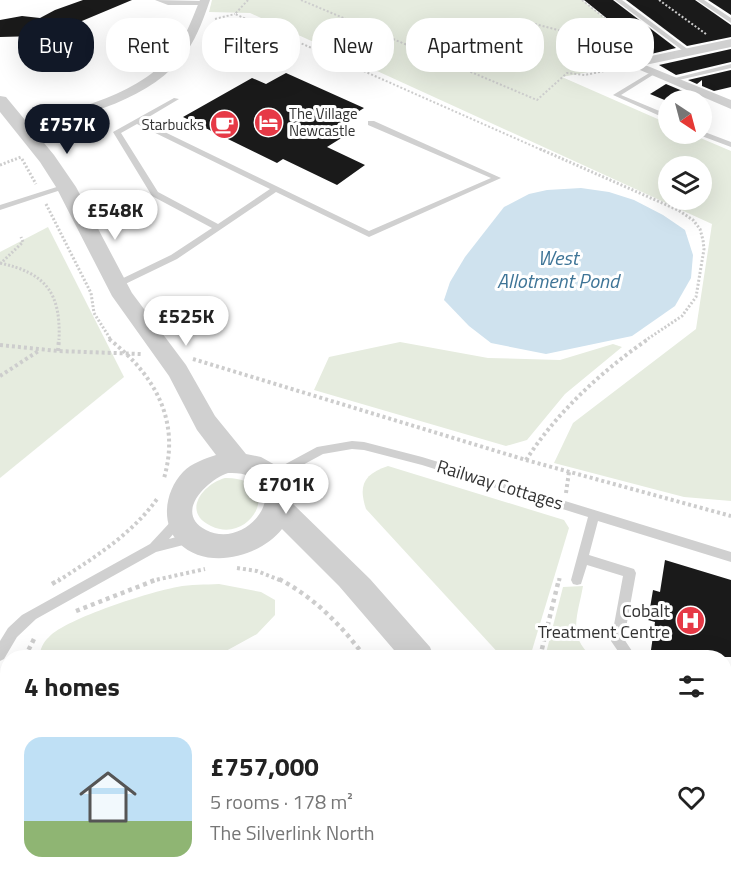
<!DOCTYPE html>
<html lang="en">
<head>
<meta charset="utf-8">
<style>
  body { margin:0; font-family:"Titillium Web",sans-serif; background:#f2f2f2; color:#222; height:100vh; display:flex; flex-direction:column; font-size:22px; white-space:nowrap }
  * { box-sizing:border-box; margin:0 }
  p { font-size:20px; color:#767676 }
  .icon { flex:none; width:33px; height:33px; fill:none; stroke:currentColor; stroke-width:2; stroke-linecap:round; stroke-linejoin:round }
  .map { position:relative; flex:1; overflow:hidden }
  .drawer { position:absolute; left:0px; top:650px; width:732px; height:236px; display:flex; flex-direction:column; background:#fff; border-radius:24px 24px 0 0; box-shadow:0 6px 24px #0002 }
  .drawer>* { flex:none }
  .top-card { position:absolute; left:18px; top:18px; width:696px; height:54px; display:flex; gap:12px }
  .needle { width:39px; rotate:144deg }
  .buttons { position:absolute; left:658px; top:90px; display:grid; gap:12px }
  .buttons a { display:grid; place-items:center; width:54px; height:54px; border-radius:50%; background:#fff; box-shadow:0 6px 24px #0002; font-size:30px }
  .price { position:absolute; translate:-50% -51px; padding:0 14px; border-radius:21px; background:#fff; color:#222; font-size:20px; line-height:39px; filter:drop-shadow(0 2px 3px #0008) }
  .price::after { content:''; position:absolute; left:50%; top:36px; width:18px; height:14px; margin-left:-9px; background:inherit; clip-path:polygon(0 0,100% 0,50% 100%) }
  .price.selected { background:#111827; color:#fff }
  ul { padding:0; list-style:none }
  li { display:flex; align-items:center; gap:18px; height:150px; padding:0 24px }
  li+li { border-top:2px solid #e0e0e0 }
  li span { display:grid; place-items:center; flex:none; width:168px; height:120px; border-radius:18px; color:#555 }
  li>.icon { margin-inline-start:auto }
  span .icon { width:72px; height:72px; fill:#fffc; stroke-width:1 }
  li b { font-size:26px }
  h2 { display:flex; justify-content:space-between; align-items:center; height:72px; padding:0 24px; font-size:26px }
  .chip { padding:0 21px; border-radius:24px; background:#fff; box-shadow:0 6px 24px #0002; font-size:21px; line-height:54px }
  .chip.selected { background:#111827; color:#fff }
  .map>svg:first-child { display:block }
  .green { fill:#e6ecdf; fill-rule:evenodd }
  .water { fill:#cfe2ee }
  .building { fill:#1a1a1a }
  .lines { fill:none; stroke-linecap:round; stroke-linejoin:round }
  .path-far3 { stroke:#cdcdcd; stroke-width:2; stroke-dasharray:2 2; stroke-linecap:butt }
  .path-far2 { stroke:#cdcdcd; stroke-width:3; stroke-dasharray:2 2; stroke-linecap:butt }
  .path-far1 { stroke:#cdcdcd; stroke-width:4; stroke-dasharray:3 3; stroke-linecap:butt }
  .path { stroke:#cdcdcd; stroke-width:4.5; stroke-dasharray:4 4; stroke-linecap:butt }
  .service { fill:#d0d0d0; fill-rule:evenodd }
  .minor { fill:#d0d0d0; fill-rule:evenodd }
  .tertiary { fill:#d0d0d0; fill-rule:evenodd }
  .primary { fill:#ababab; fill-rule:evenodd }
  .labels { text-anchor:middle; stroke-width:6; stroke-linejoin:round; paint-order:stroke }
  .far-poi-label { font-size:15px; fill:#333; stroke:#fff; text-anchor:start }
  .street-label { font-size:18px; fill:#333; stroke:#fff }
  .poi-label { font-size:18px; fill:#333; stroke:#fff; text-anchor:end }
  .water-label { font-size:20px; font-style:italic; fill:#3f7597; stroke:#fff }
</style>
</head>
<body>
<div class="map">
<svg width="731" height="884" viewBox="0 0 731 884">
  <rect width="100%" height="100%" fill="#fff"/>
  <g class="green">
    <path d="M212,0h370l67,53 -33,7 1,4 -8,4 -47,9 107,47v10h22l40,17v350l-47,-4 -130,-34 19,-40 123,-94 16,-105 -462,-211 -41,-1zM669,166h33v34h-33z"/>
    <polygon points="48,227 124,377 0,478 0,252"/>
    <polygon points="400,342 488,358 560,360 613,344 622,347 565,394 527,440 506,446 314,390 329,357"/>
    <path d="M388,466l176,54 5,8 -39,129h-28l-136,-148c-8,-24 -2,-35 22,-43z"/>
    <path d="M225,478c61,-1 28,68 -14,48 -30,-14 -8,-42 14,-48z"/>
    <path d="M219,584l42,8 14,8v15l-18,19 -42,23h-176c1,-7 4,-15 10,-20 18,-19 101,-45 128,-50 14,-3 28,-2 42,-3z"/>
    <path d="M583,586c-5,29 -16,49 9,71h-47l18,-70z"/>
    <polygon points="725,725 731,727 731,799 725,797"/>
    <polygon points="497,878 547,878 549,884 496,884"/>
  </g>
  <polygon class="water" points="581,188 609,192 634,200 663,215 685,230 693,255 691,278 675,306 632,336 546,354 491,343 469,326 444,300 450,282 465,257 504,207 529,194 547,190"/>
  <g class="building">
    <polygon points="83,0 132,0 58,31 38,36 0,37 0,20 22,16 40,18 55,10"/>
    <polygon points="584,0 613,0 676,48 651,54"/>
    <polygon points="626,0 695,0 731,25 731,37 687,46"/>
    <polygon points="708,0 731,0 731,15"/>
    <polygon points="731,49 731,62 676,75 659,65"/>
    <polygon points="731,70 731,87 714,91 702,86 702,80 697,84 688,80"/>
    <polygon points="286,73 364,108 329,130 343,137 327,147 365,165 337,185 283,159 277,163 183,117 252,78 266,84"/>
    <polygon points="666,84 685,92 667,101 650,94"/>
    <polygon points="665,560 731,580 731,657 650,657 655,622 648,620 653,590 660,592"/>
  </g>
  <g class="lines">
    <g class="path-far3">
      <polyline points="248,0 235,14 544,151"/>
      <polyline points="301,0 537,100 567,73 585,75 619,68"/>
      <polyline points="582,0 641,47"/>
      <polyline points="659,0 706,34"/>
      <polyline points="215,19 235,14"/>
      <polyline points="531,23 566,32 597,51 596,57 607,62 617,61"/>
    </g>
    <g class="path-far2">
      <polyline points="540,149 678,210 693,220 700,229 703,240 704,249 696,297 682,316 646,340"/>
      <polyline points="22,159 36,184"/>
      <polyline points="0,165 21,157"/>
      <polyline points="46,204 91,293 94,313 111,340"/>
      <path d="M0,263c46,10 61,30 59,77"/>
      <polyline points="0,264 23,242 21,237"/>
    </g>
    <g class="path-far1">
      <path d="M109,339c45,35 72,81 55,139"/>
      <polyline points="0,345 58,351 141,354"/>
      <polyline points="58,351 59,339"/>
      <polyline points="193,359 526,460 731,516"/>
      <polyline points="0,376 40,350"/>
      <path d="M526,460c31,-48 76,-89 122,-121"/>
      <polyline points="566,493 569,472"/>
      <polyline points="237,568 257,571 282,581"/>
      <path d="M58,581c37,-24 73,-46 99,-82"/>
      <polyline points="151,581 205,569"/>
      <polyline points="559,581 560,576"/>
    </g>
    <g class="path">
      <path d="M279,579c36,19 62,46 86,78"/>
      <polyline points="52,584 60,579"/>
      <polyline points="76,611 158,579"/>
      <polyline points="25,657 35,637"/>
      <polyline points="540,657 559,579"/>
      <polyline points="0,751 4,771 5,797 8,797"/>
      <polyline points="68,878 69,884"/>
      <polyline points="417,884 421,878"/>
    </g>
    <g class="service">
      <polygon points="155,0 203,1 206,3 203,5 168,5"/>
      <polygon points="615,0 622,0 690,51 690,53 686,53"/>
      <polygon points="697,0 704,0 731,18 731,23"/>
      <polygon points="731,64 731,68 670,82 667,80"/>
      <polygon points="651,72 656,73 621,95 669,115 669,120 613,95"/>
      <path d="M174,98l5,1 -37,22 227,110 122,-53 -123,-53v-4h6l127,57 -132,59 -93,-45 -99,67 -58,28h-6v-4l58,-28 41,-27 -60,-32 -39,-64zM137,124l133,65 -52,35 -60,-32 -37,-59z"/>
      <polygon points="702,131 731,142 731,147 699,135 702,134"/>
      <polygon points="63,185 66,185 70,187 0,210 0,205"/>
      <polygon points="352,441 364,442 422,457 731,552 731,562 598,521 589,555 634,569 636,573 624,639 636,657 622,657 611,641 623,576 587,565 581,584 577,585 573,584 571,580 588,517 422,465 364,450 352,449 323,454 275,480 267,480 266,477 267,474 317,447"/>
      <polygon points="179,515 183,517 185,520 169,539 191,533 195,534 197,538 195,542 156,552 36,619 17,637 4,659 0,661 0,641 8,628 22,615 150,544 175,517"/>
      <polygon points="0,676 5,678 8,685 8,709 3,708 0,699"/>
      <polygon points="724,684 731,686 731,699 724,697"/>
      <path d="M8,808c0,10 3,22 -8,26 0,-10 0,-22 8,-26z"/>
      <polygon points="22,878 37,878 40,884 24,884"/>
      <polygon points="275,878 296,878 292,884 270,884"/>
    </g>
    <g class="minor">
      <path d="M200,0h10c-6,17 -12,35 -23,51 -35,50 -103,63 -158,80h-10l-2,-3 2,-3c54,-16 125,-29 159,-79 10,-14 15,-30 22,-46z"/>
      <polygon points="731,39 731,47 645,65 731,100 731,109 626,64 632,60"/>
    </g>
    <path class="tertiary" d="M0,96l6,1 48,58 22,32 56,106 54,72 29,51 31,38 15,3 16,9 13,21 2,16 78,76 60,68 4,10h-34l-61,-71 -57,-57c-22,28 -75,42 -103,14 -19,-20 -14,-52 4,-71 9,-9 21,-13 33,-17l-19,-25 -28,-54 -57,-80 -56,-109 -16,-25 -40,-50zM228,473c5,0 12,0 18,2 46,13 1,76 -40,55 -33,-17 1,-50 22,-57z"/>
    <g class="primary">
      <polygon points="724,845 731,847 731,884 711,884 706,878 724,878"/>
      <polygon points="445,878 493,878 490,884 442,884"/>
      <polygon points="629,878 674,878 677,884 631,884"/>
    </g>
  </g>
  <defs>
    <symbol id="hotel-disc" viewBox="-11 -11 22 22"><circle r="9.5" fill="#e63946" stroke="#fff"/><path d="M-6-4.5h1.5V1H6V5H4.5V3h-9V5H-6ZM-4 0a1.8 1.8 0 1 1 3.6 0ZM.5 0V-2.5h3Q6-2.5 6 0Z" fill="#fff"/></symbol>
    <symbol id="cafe-disc" viewBox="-11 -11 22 22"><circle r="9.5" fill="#e63946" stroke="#fff"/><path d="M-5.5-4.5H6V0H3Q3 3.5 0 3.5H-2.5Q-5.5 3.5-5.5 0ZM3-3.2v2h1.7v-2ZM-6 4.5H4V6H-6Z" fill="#fff"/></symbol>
    <symbol id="hospital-disc" viewBox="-11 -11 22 22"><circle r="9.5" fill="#e63946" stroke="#fff"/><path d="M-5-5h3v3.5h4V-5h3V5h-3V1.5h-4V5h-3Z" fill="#fff"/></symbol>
  </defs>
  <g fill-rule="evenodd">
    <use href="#hotel-disc" x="252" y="106" width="33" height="33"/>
    <use href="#cafe-disc" x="208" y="108" width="33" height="33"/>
    <use href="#hospital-disc" x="674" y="604" width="33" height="33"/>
  </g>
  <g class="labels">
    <g class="far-poi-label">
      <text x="289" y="119">The Village<tspan x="289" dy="17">Newcastle</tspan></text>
      <text x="204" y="130" text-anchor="end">Starbucks</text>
    </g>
    <g class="street-label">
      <text transform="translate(500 485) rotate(17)" y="6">Railway Cottages</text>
    </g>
    <g class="poi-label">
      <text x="670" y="617">Cobalt<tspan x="670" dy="21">Treatment Centre</tspan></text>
    </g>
    <g class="water-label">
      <text x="558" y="265">West<tspan x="558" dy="23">Allotment Pond</tspan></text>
    </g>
  </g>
</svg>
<div class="buttons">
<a><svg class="needle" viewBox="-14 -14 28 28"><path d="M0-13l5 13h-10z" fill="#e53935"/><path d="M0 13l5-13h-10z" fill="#767676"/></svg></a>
<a><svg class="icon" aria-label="layers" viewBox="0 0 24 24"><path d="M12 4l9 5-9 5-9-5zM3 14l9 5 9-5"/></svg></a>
</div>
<b class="price selected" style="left:67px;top:155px">£757K</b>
<b class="price" style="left:115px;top:241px">£548K</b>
<b class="price" style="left:186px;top:347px">£525K</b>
<b class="price" style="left:286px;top:515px">£701K</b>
<div class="top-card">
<a class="chip selected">Buy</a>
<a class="chip">Rent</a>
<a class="chip">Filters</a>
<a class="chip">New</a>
<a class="chip">Apartment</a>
<a class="chip">House</a>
</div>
<section class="drawer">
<h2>4 homes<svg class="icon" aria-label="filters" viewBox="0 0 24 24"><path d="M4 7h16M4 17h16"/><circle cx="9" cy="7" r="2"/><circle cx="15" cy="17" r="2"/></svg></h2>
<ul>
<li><span style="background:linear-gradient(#bfe0f5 70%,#8fb573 0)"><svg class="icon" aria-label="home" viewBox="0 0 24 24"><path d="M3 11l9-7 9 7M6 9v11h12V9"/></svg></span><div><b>£757,000</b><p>5 rooms · 178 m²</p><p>The Silverlink North</p></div><svg class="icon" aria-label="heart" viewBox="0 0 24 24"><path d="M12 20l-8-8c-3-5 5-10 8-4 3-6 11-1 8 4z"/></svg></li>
</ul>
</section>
</div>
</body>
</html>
